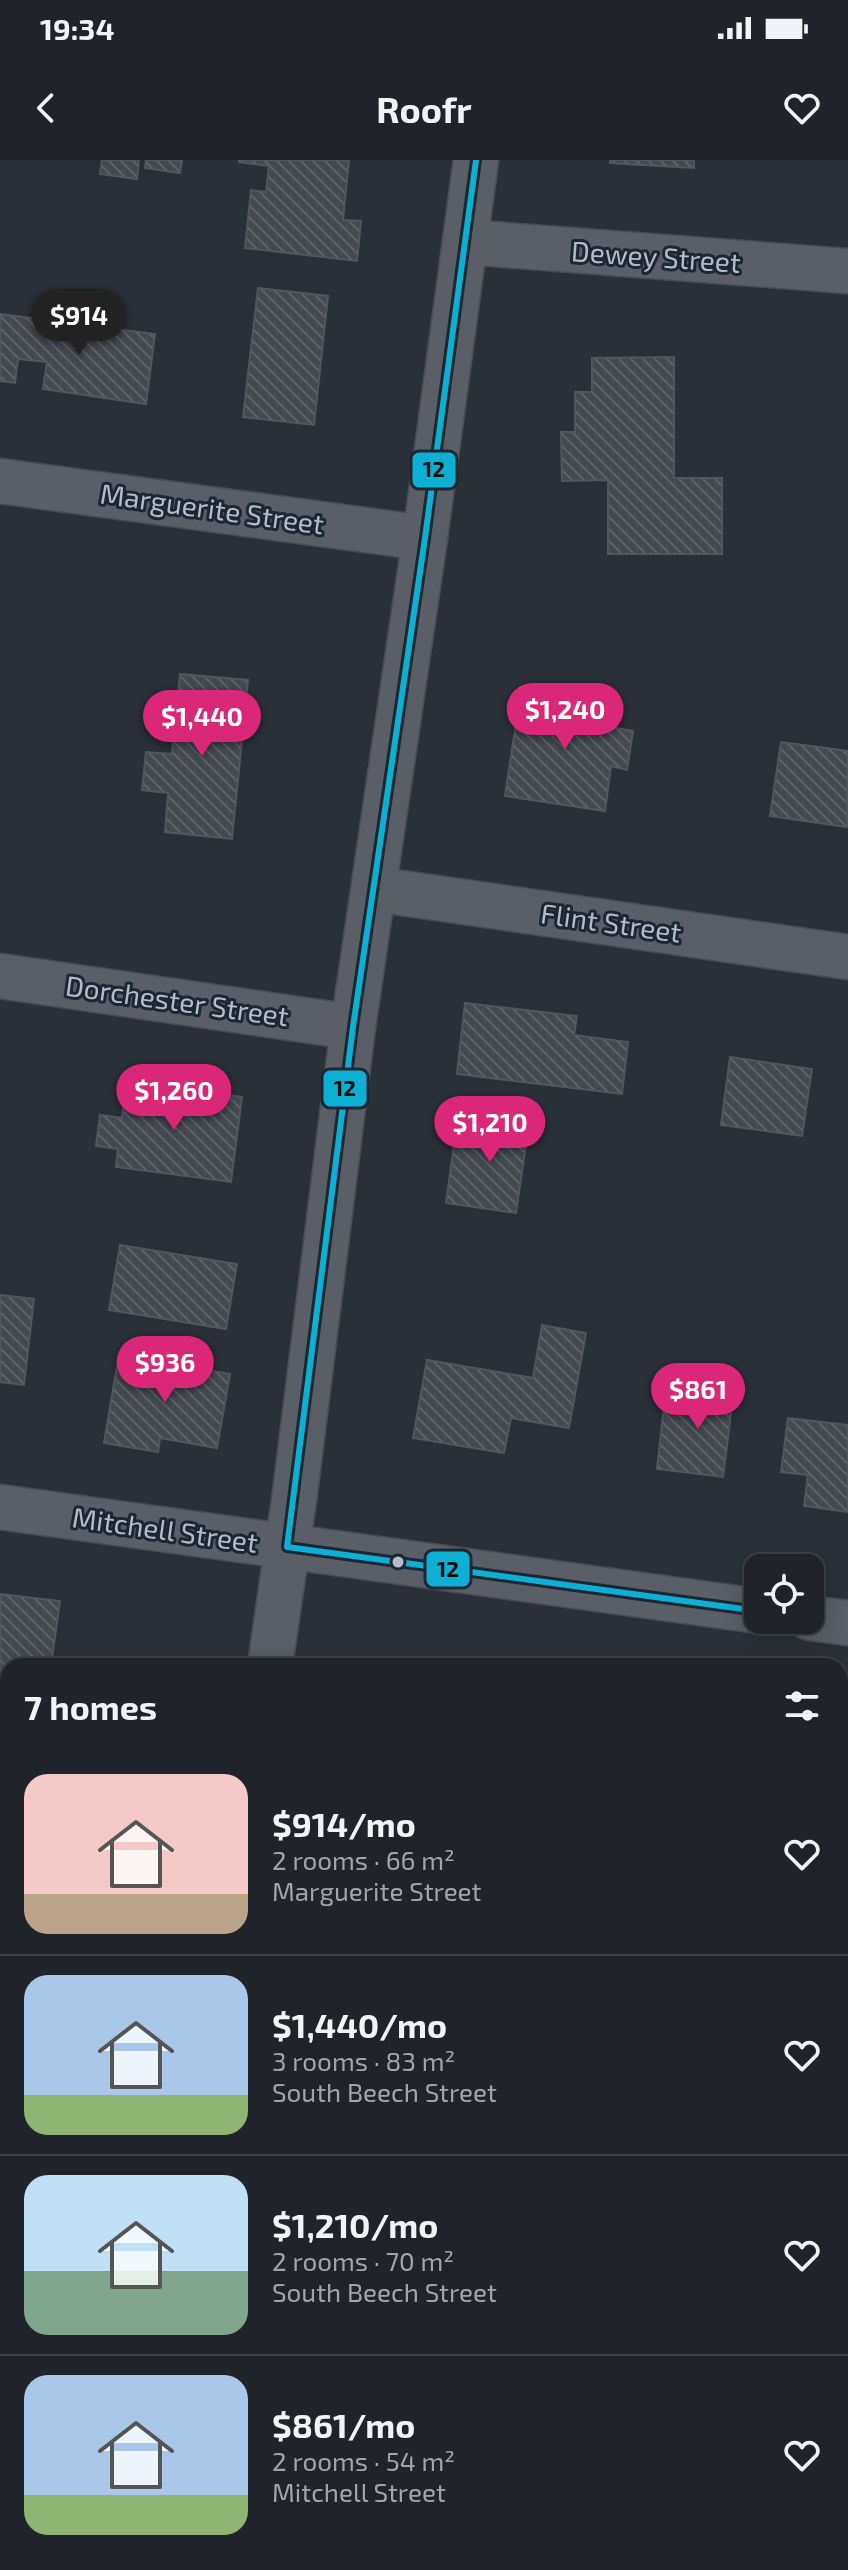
<!DOCTYPE html>
<html lang="en">
<head>
<meta charset="utf-8">
<style>
  body { margin:0; font-family:"Exo 2",sans-serif; background:#2d3036; color:#f1f3f6; height:100vh; display:flex; flex-direction:column; font-size:30px; white-space:nowrap }
  * { box-sizing:border-box; margin:0 }
  p { font-size:26px; color:#a2a4a8 }
  .icon { flex:none; width:44px; height:44px; fill:none; stroke:currentColor; stroke-width:2; stroke-linecap:round; stroke-linejoin:round }
  .map { position:relative; flex:1; overflow:hidden }
  .sheet { position:absolute; left:0px; top:1498px; width:848px; height:912px; display:flex; flex-direction:column; background:#20242a; border-radius:24px 24px 0 0; box-shadow:0 4px 20px #0003,0 0 0 2px #3d4147 }
  .sheet>* { flex:none }
  .fabs { position:absolute; left:744px; top:1394px; display:grid; gap:16px }
  .fabs a { display:grid; place-items:center; width:80px; height:80px; border-radius:16px; background:#20242a; box-shadow:0 4px 20px #0003,0 0 0 2px #3d4147; font-size:40px }
  .price { position:absolute; translate:-50% -68px; padding:0 18px; border-radius:28px; background:#db2777; color:#fff; font-size:26px; line-height:52px; filter:drop-shadow(0 2px 4px #0008) }
  .price::after { content:''; position:absolute; left:50%; top:48px; width:24px; height:18px; margin-left:-12px; background:inherit; clip-path:polygon(0 0,100% 0,50% 100%) }
  .price.on { background:#222; color:#fff }
  ul { padding:0; list-style:none }
  li { display:flex; align-items:center; gap:24px; height:200px; padding:0 24px }
  li+li { border-top:2px solid #3d4147 }
  li span { display:grid; place-items:center; flex:none; width:224px; height:160px; border-radius:24px; color:#555 }
  li>.icon { margin-inline-start:auto }
  span .icon { width:96px; height:96px; fill:#fffc; stroke-width:1 }
  li b { font-size:34px }
  h2 { display:flex; justify-content:space-between; align-items:center; height:96px; padding:0 24px; font-size:34px }
  .status { display:flex; justify-content:space-between; align-items:center; height:56px; padding:0 40px; background:#20242a; direction:ltr }
  .status svg { height:22px; fill:currentColor }
  header { display:flex; justify-content:space-between; align-items:center; height:104px; padding:0 24px; background:#20242a; font-size:36px; font-weight:700 }
  .map>svg:first-child { display:block }
  .building { fill:url(#building-back-hatch); stroke:#52575f; stroke-width:2 }
  .lines { fill:none; stroke-linecap:round; stroke-linejoin:round }
  .minor-casing { stroke:#484c53; stroke-width:47 }
  .tertiary-casing { stroke:#484c53; stroke-width:47 }
  .minor { stroke:#5a5e66; stroke-width:44 }
  .tertiary { stroke:#5a5e66; stroke-width:44 }
  .bus-1-casing { stroke:#1d2633; stroke-width:12 }
  .bus-1 { stroke:#0dafd3; stroke-width:6 }
  .bus-dot { fill:#b4bcc9; stroke:#1d2633; stroke-width:3 }
  .labels { text-anchor:middle; stroke-width:6; stroke-linejoin:round; paint-order:stroke }
  .street-label { font-size:28px; fill:#b4bcc9; stroke:#1d2633 }
  .line-badge { stroke:#1d2633; stroke-width:3 }
  .pale-badge-label { font-size:22px; text-anchor:middle; font-weight:bold; fill:#111 }
</style>
</head>
<body>
<div class="status"><b>19:34</b><svg viewBox="0 0 49 12"><path d="M0 12V9h3v3zM5 12V6h3v6zM10 12V3h3v9zM15 12V0h3v12zM26 1h20v11H26zM47 4h2v5h-2z"/></svg></div>
<header><svg class="icon" aria-label="back" viewBox="0 0 24 24"><path d="M15 5l-7 7 7 7"/></svg>Roofr<svg class="icon" aria-label="heart" viewBox="0 0 24 24"><path d="M12 20l-8-8c-3-5 5-10 8-4 3-6 11-1 8 4z"/></svg></header>
<div class="map">
<svg width="848" height="2410" viewBox="0 0 848 2410">
  <defs>
    <pattern id="building-back-hatch" width="6" height="6" patternUnits="userSpaceOnUse" patternTransform="scale(2)"><rect width="6" height="6" fill="#444950"/><path d="M-1 5l2 2M0 0l6 6M5-1l2 2" fill="none" stroke="#5d6168"/></pattern>
  </defs>
  <rect width="100%" height="100%" fill="#2a3038"/>
  <g class="building">
    <polygon points="102,0 139,0 137,19 100,14"/>
    <polygon points="146,0 182,0 180,13 145,8"/>
    <polygon points="239,0 349,0 343,60 361,61 357,101 245,88 251,30 266,32 269,6 239,2"/>
    <polygon points="610,0 694,0 694,8 610,3"/>
    <polygon points="258,128 328,136 314,265 243,257"/>
    <polygon points="0,154 155,174 146,244 43,229 47,202 18,199 15,223 0,221"/>
    <polygon points="674,197 674,318 722,318 722,394 608,394 608,320 562,321 561,272 575,272 575,232 592,232 592,198"/>
    <polygon points="180,514 248,520 232,679 165,672 168,633 142,630 146,592 172,594"/>
    <polygon points="521,530 614,544 611,567 633,571 627,610 611,606 605,651 505,636"/>
    <polygon points="781,582 848,591 847,667 770,656"/>
    <polygon points="465,843 577,856 574,875 628,882 622,934 457,914"/>
    <polygon points="730,897 812,909 802,976 721,965"/>
    <polygon points="126,921 242,937 231,1022 116,1007 118,989 96,986 100,955 122,958"/>
    <polygon points="482,950 530,957 516,1053 446,1043 455,978 477,981"/>
    <polygon points="120,1085 237,1104 226,1169 109,1150"/>
    <polygon points="0,1135 34,1139 24,1225 0,1222"/>
    <polygon points="542,1165 586,1173 569,1268 511,1258 504,1293 413,1278 427,1200 533,1218"/>
    <polygon points="119,1194 230,1214 217,1288 160,1278 158,1292 104,1283"/>
    <polygon points="703,1218 735,1222 723,1317 657,1309 665,1238 699,1243"/>
    <polygon points="788,1258 848,1265 848,1352 804,1346 808,1315 781,1312"/>
    <polygon points="0,1434 60,1441 51,1506 8,1506 8,1535 0,1534"/>
    <polygon points="840,1807 848,1808 848,1877 840,1876"/>
    <polygon points="840,1915 848,1916 848,1960 840,1958"/>
    <polygon points="0,1989 8,1990 8,2096 0,2094"/>
    <polygon points="0,2124 8,2125 0,2182"/>
    <polygon points="840,2177 848,2178 848,2289 840,2288"/>
    <polygon points="0,2236 8,2237 8,2293 4,2292 0,2328"/>
    <polygon points="380,2402 498,2402 497,2410 379,2410"/>
    <polygon points="549,2402 644,2402 643,2410 548,2410"/>
  </g>
  <g class="lines">
    <defs>
      <g id="minor">
        <polyline points="465,82 848,111"/>
        <polyline points="0,321 425,378"/>
        <polyline points="374,729 848,797"/>
        <polyline points="0,816 353,867"/>
        <polyline points="0,1347 758,1451"/>
        <polyline points="810,1458 848,1463"/>
        <polyline points="0,1905 8,1906"/>
        <polyline points="840,2070 848,2071"/>
      </g>
      <g id="tertiary">
        <polyline points="270,1506 295,1333 353,867 425,378 476,0"/>
        <polyline points="133,2410 135,2402"/>
      </g>
    </defs>
    <use href="#minor" class="minor-casing"/>
    <use href="#tertiary" class="tertiary-casing"/>
    <use href="#minor" class="minor"/>
    <use href="#tertiary" class="tertiary"/>
    <defs>
      <polyline id="bus-1" points="476,0 425,378 353,867 287,1387 758,1451"/>
    </defs>
    <use href="#bus-1" class="bus-1-casing"/>
    <use href="#bus-1" class="bus-1"/>
  </g>
  <circle class="bus-dot" cx="398" cy="1402" r="7"/>
  <g class="labels">
    <g class="street-label">
      <text transform="translate(656 97) rotate(4)" y="10">Dewey Street</text>
      <text transform="translate(212 349) rotate(8)" y="10">Marguerite Street</text>
      <text transform="translate(611 763) rotate(8)" y="10">Flint Street</text>
      <text transform="translate(177 841) rotate(8)" y="10">Dorchester Street</text>
      <text transform="translate(165 1370) rotate(8)" y="10">Mitchell Street</text>
    </g>
  </g>
  <g class="line-badge">
    <rect x="411" y="291" width="46" height="38" rx="8" fill="#0dafd3"/>
    <rect x="322" y="909" width="46" height="39" rx="8" fill="#0dafd3"/>
    <rect x="425" y="1390" width="46" height="38" rx="8" fill="#0dafd3"/>
  </g>
  <g class="pale-badge-label">
    <text x="434" y="317">12</text>
    <text x="345" y="936">12</text>
    <text x="448" y="1417">12</text>
  </g>
</svg>
<div class="fabs">
<a><svg class="icon" aria-label="locate" viewBox="0 0 24 24"><circle cx="12" cy="12" r="6"/><path d="M12 2v4M12 18v4M2 12h4M18 12h4"/></svg></a>
</div>
<b class="price on" style="left:79px;top:197px">$914</b>
<b class="price" style="left:565px;top:591px">$1,240</b>
<b class="price" style="left:202px;top:598px">$1,440</b>
<b class="price" style="left:174px;top:972px">$1,260</b>
<b class="price" style="left:490px;top:1004px">$1,210</b>
<b class="price" style="left:165px;top:1244px">$936</b>
<b class="price" style="left:698px;top:1271px">$861</b>
<section class="sheet">
<h2>7 homes<svg class="icon" aria-label="filters" viewBox="0 0 24 24"><path d="M4 7h16M4 17h16"/><circle cx="9" cy="7" r="2"/><circle cx="15" cy="17" r="2"/></svg></h2>
<ul>
<li><span style="background:linear-gradient(#f6c9c9 75%,#b9a48a 0)"><svg class="icon" aria-label="home" viewBox="0 0 24 24"><path d="M3 11l9-7 9 7M6 9v11h12V9"/></svg></span><div><b>$914/mo</b><p>2 rooms · 66 m²</p><p>Marguerite Street</p></div><svg class="icon" aria-label="heart" viewBox="0 0 24 24"><path d="M12 20l-8-8c-3-5 5-10 8-4 3-6 11-1 8 4z"/></svg></li>
<li><span style="background:linear-gradient(#a9c7e8 75%,#8fb573 0)"><svg class="icon" aria-label="home" viewBox="0 0 24 24"><path d="M3 11l9-7 9 7M6 9v11h12V9"/></svg></span><div><b>$1,440/mo</b><p>3 rooms · 83 m²</p><p>South Beech Street</p></div><svg class="icon" aria-label="heart" viewBox="0 0 24 24"><path d="M12 20l-8-8c-3-5 5-10 8-4 3-6 11-1 8 4z"/></svg></li>
<li><span style="background:linear-gradient(#bfe0f5 60%,#7fa58c 0)"><svg class="icon" aria-label="home" viewBox="0 0 24 24"><path d="M3 11l9-7 9 7M6 9v11h12V9"/></svg></span><div><b>$1,210/mo</b><p>2 rooms · 70 m²</p><p>South Beech Street</p></div><svg class="icon" aria-label="heart" viewBox="0 0 24 24"><path d="M12 20l-8-8c-3-5 5-10 8-4 3-6 11-1 8 4z"/></svg></li>
<li><span style="background:linear-gradient(#a9c7e8 75%,#8fb573 0)"><svg class="icon" aria-label="home" viewBox="0 0 24 24"><path d="M3 11l9-7 9 7M6 9v11h12V9"/></svg></span><div><b>$861/mo</b><p>2 rooms · 54 m²</p><p>Mitchell Street</p></div><svg class="icon" aria-label="heart" viewBox="0 0 24 24"><path d="M12 20l-8-8c-3-5 5-10 8-4 3-6 11-1 8 4z"/></svg></li>
</ul>
</section>
</div>
</body>
</html>
